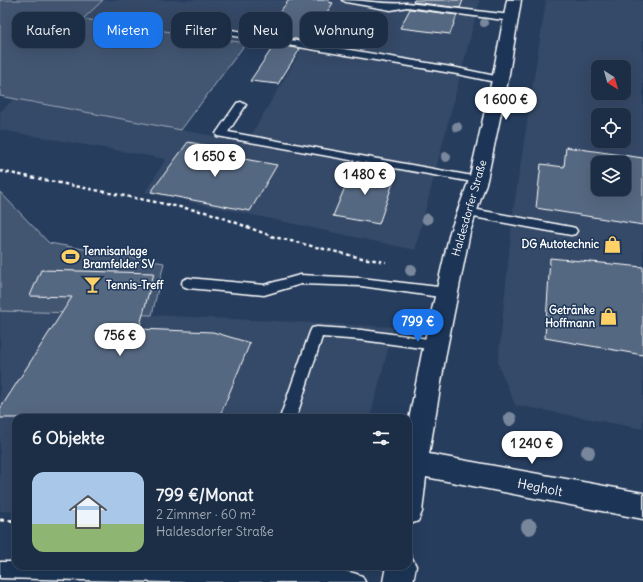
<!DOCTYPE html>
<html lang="de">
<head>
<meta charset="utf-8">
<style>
  body { margin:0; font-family:Delius,sans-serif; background:#293a51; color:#f1f3f6; height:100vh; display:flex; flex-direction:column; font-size:15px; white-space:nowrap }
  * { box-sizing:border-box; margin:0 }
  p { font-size:13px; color:#a0a8b3 }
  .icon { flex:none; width:22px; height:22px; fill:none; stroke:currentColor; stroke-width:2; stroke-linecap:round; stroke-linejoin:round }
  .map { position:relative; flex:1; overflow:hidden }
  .panel { position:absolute; left:12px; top:414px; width:400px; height:156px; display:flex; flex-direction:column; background:#1c2e46; border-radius:12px; box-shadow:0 4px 16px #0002,0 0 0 1px #3a4a5f }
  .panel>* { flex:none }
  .hud { position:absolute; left:12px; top:12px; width:400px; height:36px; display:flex; gap:8px }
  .needle { width:26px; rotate:143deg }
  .fabs { position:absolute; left:591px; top:60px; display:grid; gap:8px }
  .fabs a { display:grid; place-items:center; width:40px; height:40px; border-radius:8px; background:#1c2e46; box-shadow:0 4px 16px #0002,0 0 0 1px #3a4a5f; font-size:20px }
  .price { position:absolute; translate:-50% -34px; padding:0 9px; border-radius:14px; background:#fff; color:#222; font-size:13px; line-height:26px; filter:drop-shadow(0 1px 2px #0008) }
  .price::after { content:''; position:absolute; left:50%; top:24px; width:12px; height:9px; margin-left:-6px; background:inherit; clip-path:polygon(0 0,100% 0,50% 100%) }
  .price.selected { background:#1a73e8; color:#fff }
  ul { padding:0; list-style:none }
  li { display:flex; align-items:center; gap:12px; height:100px; padding:0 20px }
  li span { display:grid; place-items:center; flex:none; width:112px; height:80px; border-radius:12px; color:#555 }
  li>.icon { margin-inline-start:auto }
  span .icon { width:48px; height:48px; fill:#fffc; stroke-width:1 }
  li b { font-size:17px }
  h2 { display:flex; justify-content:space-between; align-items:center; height:48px; padding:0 20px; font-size:17px }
  .tag { padding:0 14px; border-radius:12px; background:#1c2e46; box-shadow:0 4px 16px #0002,0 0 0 1px #3a4a5f; font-size:14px; line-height:36px }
  .tag.selected { background:#1a73e8; color:#fff }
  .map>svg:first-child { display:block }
  .built { fill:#344a68; fill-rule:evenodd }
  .green { fill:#425672; stroke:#a0aab8 }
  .building { fill:#556781; stroke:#fff; fill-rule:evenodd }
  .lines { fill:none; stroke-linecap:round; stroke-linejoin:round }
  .service-casing { stroke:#fff; stroke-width:3 }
  .tertiary-casing { stroke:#fff; stroke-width:3 }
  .path-far1 { stroke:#fff; stroke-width:2.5; stroke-dasharray:3.5 3; stroke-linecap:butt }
  .path { stroke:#fff; stroke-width:3; stroke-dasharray:5 3.5; stroke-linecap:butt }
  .service { fill:#1d3557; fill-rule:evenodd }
  .tertiary { fill:#1d3557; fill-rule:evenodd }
  .tree { fill:#79879c }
  .labels { text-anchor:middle; stroke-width:3; stroke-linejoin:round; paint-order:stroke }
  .street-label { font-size:11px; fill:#fff; stroke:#1d3557 }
  .poi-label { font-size:11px; font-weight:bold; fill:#fff; stroke:#1d3557; text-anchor:end }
  .near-street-label { font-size:13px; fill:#fff; stroke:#1d3557 }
</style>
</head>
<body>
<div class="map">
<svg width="643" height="582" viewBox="0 0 643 582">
  <rect width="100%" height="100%" fill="#263d5e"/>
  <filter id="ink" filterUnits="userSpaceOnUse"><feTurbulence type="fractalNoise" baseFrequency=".025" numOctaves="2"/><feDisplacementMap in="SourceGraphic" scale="8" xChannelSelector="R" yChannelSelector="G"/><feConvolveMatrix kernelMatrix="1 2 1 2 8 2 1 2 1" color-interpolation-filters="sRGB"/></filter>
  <g filter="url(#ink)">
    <g class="built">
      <polygon points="103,0 480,0 415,250 145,192 166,159 0,130 0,112 14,99 247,142 300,52 83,19"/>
      <path d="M546,0h97v429l-128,-24 -17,-41 15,-152zM598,67h26v26h-26zM598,115h26v26h-26zM598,163h26v26h-26z"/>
      <polygon points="0,311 152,315 394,327 370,418 16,418 16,512 0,511"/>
    </g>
    <g class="green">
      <polygon points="0,0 103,0 83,19 246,43 181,130 0,96"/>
      <polygon points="0,192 49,243 164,263 152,315 0,311"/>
    </g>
    <g class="building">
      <polygon points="289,0 330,0 328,2 333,3 309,39 306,39 305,41 264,32"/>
      <polygon points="414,0 463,0 460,8 413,2"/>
      <polygon points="410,9 457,15 450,34 400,28"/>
      <polygon points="275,44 300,49 278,84 250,81"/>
      <polygon points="188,142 221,148 217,154 277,165 250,211 151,192"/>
      <path d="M566,147l77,11v67l-107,-17 5,-44 23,3zM598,163h26v26h-26z"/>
      <polygon points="353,168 396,174 379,224 333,216"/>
      <polygon points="550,258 643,267 643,355 545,338"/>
      <polygon points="41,270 154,273 139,329 213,332 250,343 219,418 0,418 0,409 72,297 30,296"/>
    </g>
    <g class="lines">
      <defs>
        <g id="service">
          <path d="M342,0c22,0 43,5 65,3l104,12 4,3 -4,3 -104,-14 -16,3 -45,-8z"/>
          <polygon points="208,26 457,68 500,77 505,80 500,83 457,74 205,31 204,29"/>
          <polygon points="241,102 246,105 228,132 478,177 482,178 484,180 482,182 478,183 217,136 216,134 217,132 237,103"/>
          <polygon points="467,208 571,227 575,228 577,231 575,234 571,235 463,215 461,212 463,209"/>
          <polygon points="300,275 361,278 447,288 452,290 454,293 452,296 447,298 361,286 301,284 264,295 188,288 183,286 182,283 183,280 188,278 264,285"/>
          <polygon points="317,327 362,330 436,340 441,341 443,345 441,349 436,350 362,340 322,337 296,418 280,418 310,332 312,328"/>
          <path d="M0,562h16v4c81,0 162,-1 244,1 32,1 71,-3 102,9l3,6h-200l-165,-4z"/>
        </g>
        <g id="tertiary">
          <polygon points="507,0 521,0 508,80 487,180 470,232 446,353 429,454 643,493 643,519 426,477 422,512 418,521 408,525 408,425 422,353 450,232 469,180 492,80"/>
          <polygon points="408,555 411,556 416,566 413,582 383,582 386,566 408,566"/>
        </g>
      </defs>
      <use href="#service" class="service-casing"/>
      <use href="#tertiary" class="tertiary-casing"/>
      <polyline class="path-far1" points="0,171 210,213 274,237 362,258 386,262"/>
      <polyline class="path" points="0,520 16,521"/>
      <use href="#service" class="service"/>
      <use href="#tertiary" class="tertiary"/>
    </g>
    <g class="tree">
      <circle cx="484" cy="23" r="4"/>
      <circle cx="457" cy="127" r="5"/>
      <circle cx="446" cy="157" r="5"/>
      <circle cx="427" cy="219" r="5.5"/>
      <circle cx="411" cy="270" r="6"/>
      <circle cx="510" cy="419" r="7"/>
      <circle cx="588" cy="452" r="7"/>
      <circle cx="529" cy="527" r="8"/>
    </g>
  </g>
  <defs>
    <symbol id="shop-bare" viewBox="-9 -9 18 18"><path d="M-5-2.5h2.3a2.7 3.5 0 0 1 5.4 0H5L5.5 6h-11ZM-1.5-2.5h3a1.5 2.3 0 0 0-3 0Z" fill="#ffd166" stroke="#1d3557" stroke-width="2.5" paint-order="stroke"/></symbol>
    <symbol id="stadium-bare" viewBox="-9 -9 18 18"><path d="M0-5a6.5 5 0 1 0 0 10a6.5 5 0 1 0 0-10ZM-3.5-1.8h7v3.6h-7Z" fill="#ffd166" stroke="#1d3557" stroke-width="2.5" paint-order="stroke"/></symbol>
    <symbol id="bar-bare" viewBox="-9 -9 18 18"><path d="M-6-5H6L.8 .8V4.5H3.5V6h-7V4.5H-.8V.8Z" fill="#ffd166" stroke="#1d3557" stroke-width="2.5" paint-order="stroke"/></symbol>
  </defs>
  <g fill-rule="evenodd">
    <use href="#shop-bare" x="600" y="232" width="25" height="25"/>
    <use href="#stadium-bare" x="58" y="244" width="25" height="25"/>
    <use href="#bar-bare" x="80" y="272" width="25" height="25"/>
    <use href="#shop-bare" x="596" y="304" width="25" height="25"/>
  </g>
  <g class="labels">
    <g class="street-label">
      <text transform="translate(469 208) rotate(-74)" y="4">Haldesdorfer Straße</text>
    </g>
    <g class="poi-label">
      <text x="599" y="248">DG Autotechnic</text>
      <text x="83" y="255" text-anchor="start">Tennisanlage<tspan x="83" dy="13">Bramfelder SV</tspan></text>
      <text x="106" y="289" text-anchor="start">Tennis-Treff</text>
      <text x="595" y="314">Getränke<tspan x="595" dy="13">Hoffmann</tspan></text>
    </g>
    <g class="near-street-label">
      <text transform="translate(540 487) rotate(11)" y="5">Hegholt</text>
    </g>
  </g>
</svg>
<div class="fabs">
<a><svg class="needle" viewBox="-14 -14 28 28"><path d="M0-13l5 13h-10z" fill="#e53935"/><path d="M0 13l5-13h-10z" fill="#a0a8b3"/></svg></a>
<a><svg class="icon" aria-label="locate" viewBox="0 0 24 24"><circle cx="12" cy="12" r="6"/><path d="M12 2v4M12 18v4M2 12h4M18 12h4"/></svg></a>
<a><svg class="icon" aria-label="layers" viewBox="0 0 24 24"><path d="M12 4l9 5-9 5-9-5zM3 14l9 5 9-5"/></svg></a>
</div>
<b class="price" style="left:506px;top:121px">1 600 €</b>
<b class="price" style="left:215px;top:178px">1 650 €</b>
<b class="price" style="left:365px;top:196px">1 480 €</b>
<b class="price selected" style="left:418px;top:343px">799 €</b>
<b class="price" style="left:120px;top:357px">756 €</b>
<b class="price" style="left:532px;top:465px">1 240 €</b>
<div class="hud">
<a class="tag">Kaufen</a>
<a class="tag selected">Mieten</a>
<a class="tag">Filter</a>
<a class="tag">Neu</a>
<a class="tag">Wohnung</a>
</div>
<section class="panel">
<h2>6 Objekte<svg class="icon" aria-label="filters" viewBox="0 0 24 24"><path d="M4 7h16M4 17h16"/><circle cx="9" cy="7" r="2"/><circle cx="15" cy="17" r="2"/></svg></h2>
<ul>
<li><span style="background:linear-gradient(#a9c7e8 65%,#8fb573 0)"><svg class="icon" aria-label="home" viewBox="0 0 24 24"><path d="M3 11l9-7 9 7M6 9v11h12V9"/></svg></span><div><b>799 €/Monat</b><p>2 Zimmer · 60 m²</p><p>Haldesdorfer Straße</p></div></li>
</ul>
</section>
</div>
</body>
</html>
